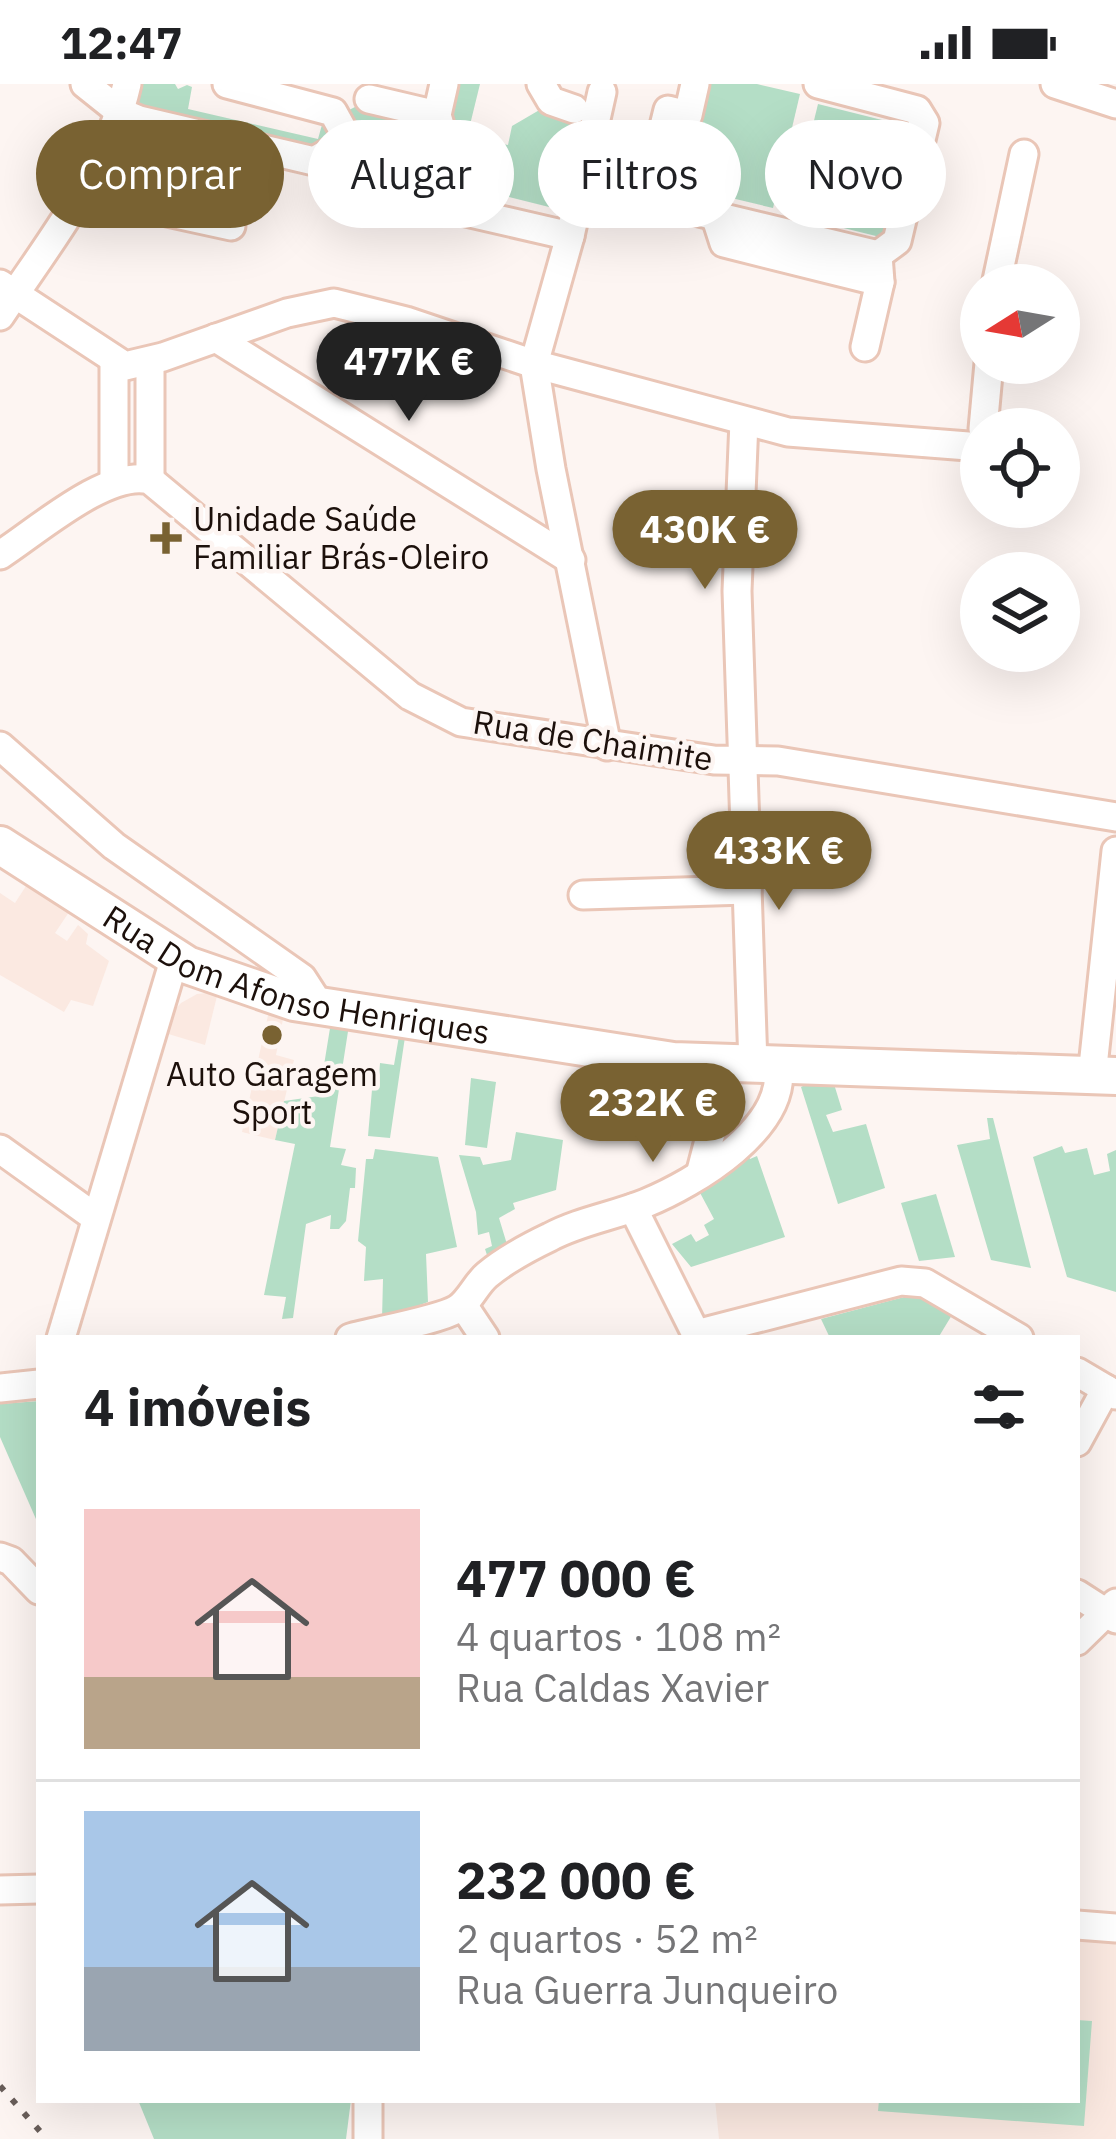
<!DOCTYPE html>
<html lang="pt">
<head>
<meta charset="utf-8">
<style>
  body { margin:0; font-family:"IBM Plex Sans",sans-serif; background:#f6f6f6; color:#202124; height:100vh; display:flex; flex-direction:column; font-size:45px; white-space:nowrap }
  * { box-sizing:border-box; margin:0 }
  p { font-size:39px; color:#757577 }
  .icon { flex:none; width:66px; height:66px; fill:none; stroke:currentColor; stroke-width:2; stroke-linecap:round; stroke-linejoin:round }
  .map { position:relative; flex:1; overflow:hidden }
  .panel { position:absolute; left:36px; top:1251px; width:1044px; height:768px; display:flex; flex-direction:column; background:#fff; border-radius:0px; box-shadow:0 12px 48px #0002 }
  .panel>* { flex:none }
  .hud { position:absolute; left:36px; top:36px; width:1044px; height:108px; display:flex; gap:24px }
  .needle { width:78px; rotate:259deg }
  .fabs { position:absolute; left:960px; top:180px; display:grid; gap:24px }
  .fabs a { display:grid; place-items:center; width:120px; height:120px; border-radius:50%; background:#fff; box-shadow:0 12px 48px #0002; font-size:60px }
  .price { position:absolute; translate:-50% -102px; padding:0 27px; border-radius:42px; background:#796232; color:#fff; font-size:39px; line-height:78px; filter:drop-shadow(0 3px 6px #0008) }
  .price::after { content:''; position:absolute; left:50%; top:72px; width:36px; height:27px; margin-left:-18px; background:inherit; clip-path:polygon(0 0,100% 0,50% 100%) }
  .price.selected { background:#222; color:#fff }
  ul { padding:0; list-style:none }
  li { display:flex; align-items:center; gap:36px; height:300px; padding:0 48px }
  li+li { border-top:3px solid #e0e0e0 }
  li span { display:grid; place-items:center; flex:none; width:336px; height:240px; border-radius:0px; color:#555 }
  li>.icon { margin-inline-start:auto }
  span .icon { width:144px; height:144px; fill:#fffc; stroke-width:1 }
  li b { font-size:51px }
  h2 { display:flex; justify-content:space-between; align-items:center; height:144px; padding:0 48px; font-size:51px }
  .chip { padding:0 42px; border-radius:54px; background:#fff; box-shadow:0 12px 48px #0002; font-size:42px; line-height:108px }
  .chip.selected { background:#796232; color:#fff }
  .status { display:flex; justify-content:space-between; align-items:center; height:84px; padding:0 60px; background:#fff; direction:ltr }
  .status svg { height:33px; fill:currentColor }
  .map>svg:first-child { display:block }
  .built { fill:#fbe9e1 }
  .green { fill:#b4dec6 }
  .lines { fill:none; stroke-linecap:round; stroke-linejoin:round }
  .minor-casing { stroke:#eac6b7; stroke-width:33 }
  .major-casing { stroke:#eac6b7; stroke-width:42 }
  .minor { stroke:#fff; stroke-width:27 }
  .major { stroke:#fff; stroke-width:36 }
  .rail { stroke:#685d59; stroke-width:6; stroke-dasharray:6 12; stroke-linecap:butt }
  .poi-dot { fill:#796232; stroke:#fdf5f2; stroke-width:4.5 }
  .labels { text-anchor:middle; stroke-width:9; stroke-linejoin:round; paint-order:stroke }
  .poi-label { font-size:33px; fill:#1c100b; stroke:#fdf5f2; text-anchor:start }
  .street-label { font-size:33px; fill:#1c100b; stroke:#fdf5f2 }
</style>
</head>
<body>
<div class="status"><b>12:47</b><svg viewBox="0 0 49 12"><path d="M0 12V9h3v3zM5 12V6h3v6zM10 12V3h3v9zM15 12V0h3v12zM26 1h20v11H26zM47 4h2v5h-2z"/></svg></div>
<div class="map">
<svg width="1116" height="2055" viewBox="0 0 1116 2055">
  <rect width="100%" height="100%" fill="#fdf5f2"/>
  <g class="built">
    <polygon points="28,799 75,819 55,849 67,857 78,841 88,850 86,860 109,877 93,922 71,916 64,928 0,891 0,809 15,819"/>
    <polygon points="218,908 205,961 165,949 171,930 181,919 197,910"/>
    <polygon points="269,927 284,930 276,971 294,976 275,1056 242,1048"/>
    <polygon points="1077,1856 1116,1859 1116,2055 719,2055 715,2016 1077,2016"/>
  </g>
  <g class="green">
    <polygon points="140,0 175,0 178,5 187,1 192,3 188,25 318,55 325,30 332,44 328,59 313,67 135,26"/>
    <polygon points="447,0 480,0 467,53 508,61 512,42 548,21 573,28 549,123 465,102 444,16"/>
    <polygon points="709,0 757,0 800,10 773,124 685,103"/>
    <polygon points="361,20 436,37 451,95 435,93 413,58 347,46 339,31"/>
    <polygon points="818,20 910,43 884,154 791,131"/>
    <polygon points="331,938 349,941 330,1063 346,1065 341,1081 356,1084 355,1104 350,1104 346,1137 339,1145 330,1145 331,1131 306,1140 293,1234 282,1235 286,1213 264,1211 295,1060 275,1056 284,1017 319,1012"/>
    <polygon points="399,952 405,953 390,1054 368,1052 373,994 379,993 380,979 394,981"/>
    <polygon points="471,994 496,998 487,1064 465,1061"/>
    <polygon points="807,1000 834,1000 842,1026 826,1031 833,1048 866,1040 885,1104 838,1120 801,1003"/>
    <polygon points="987,1034 993,1034 1031,1184 991,1176 957,1061 990,1055"/>
    <polygon points="516,1048 563,1056 556,1106 513,1119 515,1125 499,1134 509,1167 490,1180 485,1165 492,1162 489,1148 478,1151 476,1128 459,1071 480,1073 483,1081 511,1076"/>
    <polygon points="1062,1062 1065,1069 1087,1064 1094,1091 1110,1087 1107,1070 1116,1066 1116,1208 1067,1193 1033,1073"/>
    <polygon points="375,1065 438,1073 457,1163 426,1170 428,1218 382,1235 383,1195 364,1197 366,1163 358,1157 366,1075 373,1075"/>
    <polygon points="746,1065 750,1075 757,1072 785,1153 691,1183 672,1160 691,1150 696,1158 709,1151 704,1141 714,1135 698,1105"/>
    <polygon points="936,1110 955,1173 919,1177 901,1119"/>
    <polygon points="923,1208 955,1226 938,1254 830,1254 821,1235"/>
    <polygon points="39,1317 39,1442 0,1353 0,1320"/>
    <polygon points="1077,1936 1092,1937 1084,2042 878,2027 879,2016 1077,2016"/>
    <polygon points="138,2016 351,2016 346,2055 154,2055"/>
  </g>
  <g class="lines">
    <defs>
      <g id="minor">
        <polyline points="85,0 120,28 139,36 314,77 349,57 428,76"/>
        <polyline points="227,0 333,28 349,57"/>
        <polyline points="444,0 437,31 466,128 570,152"/>
        <polyline points="541,0 551,17 574,25"/>
        <polyline points="818,0 917,26 925,39 897,157 878,171"/>
        <polyline points="1055,0 1116,20"/>
        <polyline points="602,8 570,152 534,280 551,385 607,662"/>
        <polyline points="369,15 437,31"/>
        <polyline points="668,77 674,52 696,57"/>
        <polyline points="582,100 878,171 880,198 865,263"/>
        <polyline points="84,110 231,142"/>
        <polyline points="646,115 668,26 688,31 695,0"/>
        <polyline points="715,131 724,159 880,198"/>
        <polyline points="0,200 125,282 163,273 287,229 334,219 406,237 534,280 788,348 981,363"/>
        <polyline points="996,201 1024,70"/>
        <path d="M0,232c49,-74 107,-144 127,-232"/>
        <polyline points="216,254 571,476"/>
        <polyline points="114,277 114,396"/>
        <polyline points="744,337 737,507 753,981"/>
        <polyline points="983,345 989,279"/>
        <polyline points="1059,369 1060,370"/>
        <polyline points="150,396 150,277"/>
        <path d="M0,471c36,-23 107,-86 150,-75l260,216 51,26 253,38 64,1 338,56"/>
        <polyline points="0,662 114,762 302,894 313,911 311,921"/>
        <polyline points="583,811 747,806"/>
        <polyline points="1092,992 1116,767"/>
        <polyline points="0,1065 96,1134"/>
        <polyline points="701,1087 718,1022 720,980"/>
        <polyline points="633,1124 698,1254"/>
        <polyline points="463,1221 485,1254"/>
        <polyline points="696,1250 901,1197 925,1199 1019,1254"/>
        <polyline points="61,1254 175,873"/>
        <path d="M350,1254c24,-7 89,-18 107,-29 12,-7 19,-25 30,-34 18,-15 42,-28 63,-38 30,-16 64,-21 96,-34 49,-20 141,-75 132,-136"/>
        <polyline points="1077,1288 1116,1311"/>
        <polyline points="0,1304 39,1300"/>
        <polyline points="1077,1358 1106,1305"/>
        <polyline points="0,1473 11,1477 39,1506"/>
        <polyline points="1077,1510 1116,1535"/>
        <polyline points="1077,1557 1116,1519"/>
        <polyline points="0,1806 39,1805"/>
        <polyline points="1077,1841 1116,1844"/>
        <polyline points="368,2016 368,2055"/>
      </g>
      <g id="major">
        <path id="s1" d="M0,761l187,120 107,37 379,59 443,15"/>
      </g>
    </defs>
    <use href="#minor" class="minor-casing"/>
    <use href="#major" class="major-casing"/>
    <use href="#minor" class="minor"/>
    <use href="#major" class="major"/>
    <polyline class="rail" points="0,2002 47,2055"/>
  </g>
  <g class="poi-dot">
    <path d="M160 436h12v12h12v12h-12v12h-12v-12h-12v-12h12z"/>
    <circle cx="272" cy="951" r="12"/>
  </g>
  <g class="labels">
    <g class="poi-label">
      <text x="193" y="447">Unidade Saúde<tspan x="193" dy="38">Familiar Brás-Oleiro</tspan></text>
      <text x="272" y="1002" text-anchor="middle">Auto Garagem<tspan x="272" dy="38">Sport</tspan></text>
    </g>
    <g class="street-label">
      <text transform="translate(593 656) rotate(9)" y="12">Rua de Chaimite</text>
      <text dy="12" stroke="none"><textPath href="#s1" startOffset="330">Rua Dom Afonso Henriques</textPath></text>
    </g>
  </g>
</svg>
<div class="fabs">
<a><svg class="needle" viewBox="-14 -14 28 28"><path d="M0-13l5 13h-10z" fill="#e53935"/><path d="M0 13l5-13h-10z" fill="#757577"/></svg></a>
<a><svg class="icon" aria-label="locate" viewBox="0 0 24 24"><circle cx="12" cy="12" r="6"/><path d="M12 2v4M12 18v4M2 12h4M18 12h4"/></svg></a>
<a><svg class="icon" aria-label="layers" viewBox="0 0 24 24"><path d="M12 4l9 5-9 5-9-5zM3 14l9 5 9-5"/></svg></a>
</div>
<b class="price selected" style="left:409px;top:340px">477K €</b>
<b class="price" style="left:705px;top:508px">430K €</b>
<b class="price" style="left:779px;top:829px">433K €</b>
<b class="price" style="left:653px;top:1081px">232K €</b>
<div class="hud">
<a class="chip selected">Comprar</a>
<a class="chip">Alugar</a>
<a class="chip">Filtros</a>
<a class="chip">Novo</a>
</div>
<section class="panel">
<h2>4 imóveis<svg class="icon" aria-label="filters" viewBox="0 0 24 24"><path d="M4 7h16M4 17h16"/><circle cx="9" cy="7" r="2"/><circle cx="15" cy="17" r="2"/></svg></h2>
<ul>
<li><span style="background:linear-gradient(#f6c9c9 70%,#b9a48a 0)"><svg class="icon" aria-label="home" viewBox="0 0 24 24"><path d="M3 11l9-7 9 7M6 9v11h12V9"/></svg></span><div><b>477 000 €</b><p>4 quartos · 108 m²</p><p>Rua Caldas Xavier</p></div></li>
<li><span style="background:linear-gradient(#a9c7e8 65%,#9aa5b1 0)"><svg class="icon" aria-label="home" viewBox="0 0 24 24"><path d="M3 11l9-7 9 7M6 9v11h12V9"/></svg></span><div><b>232 000 €</b><p>2 quartos · 52 m²</p><p>Rua Guerra Junqueiro</p></div></li>
</ul>
</section>
</div>
</body>
</html>
